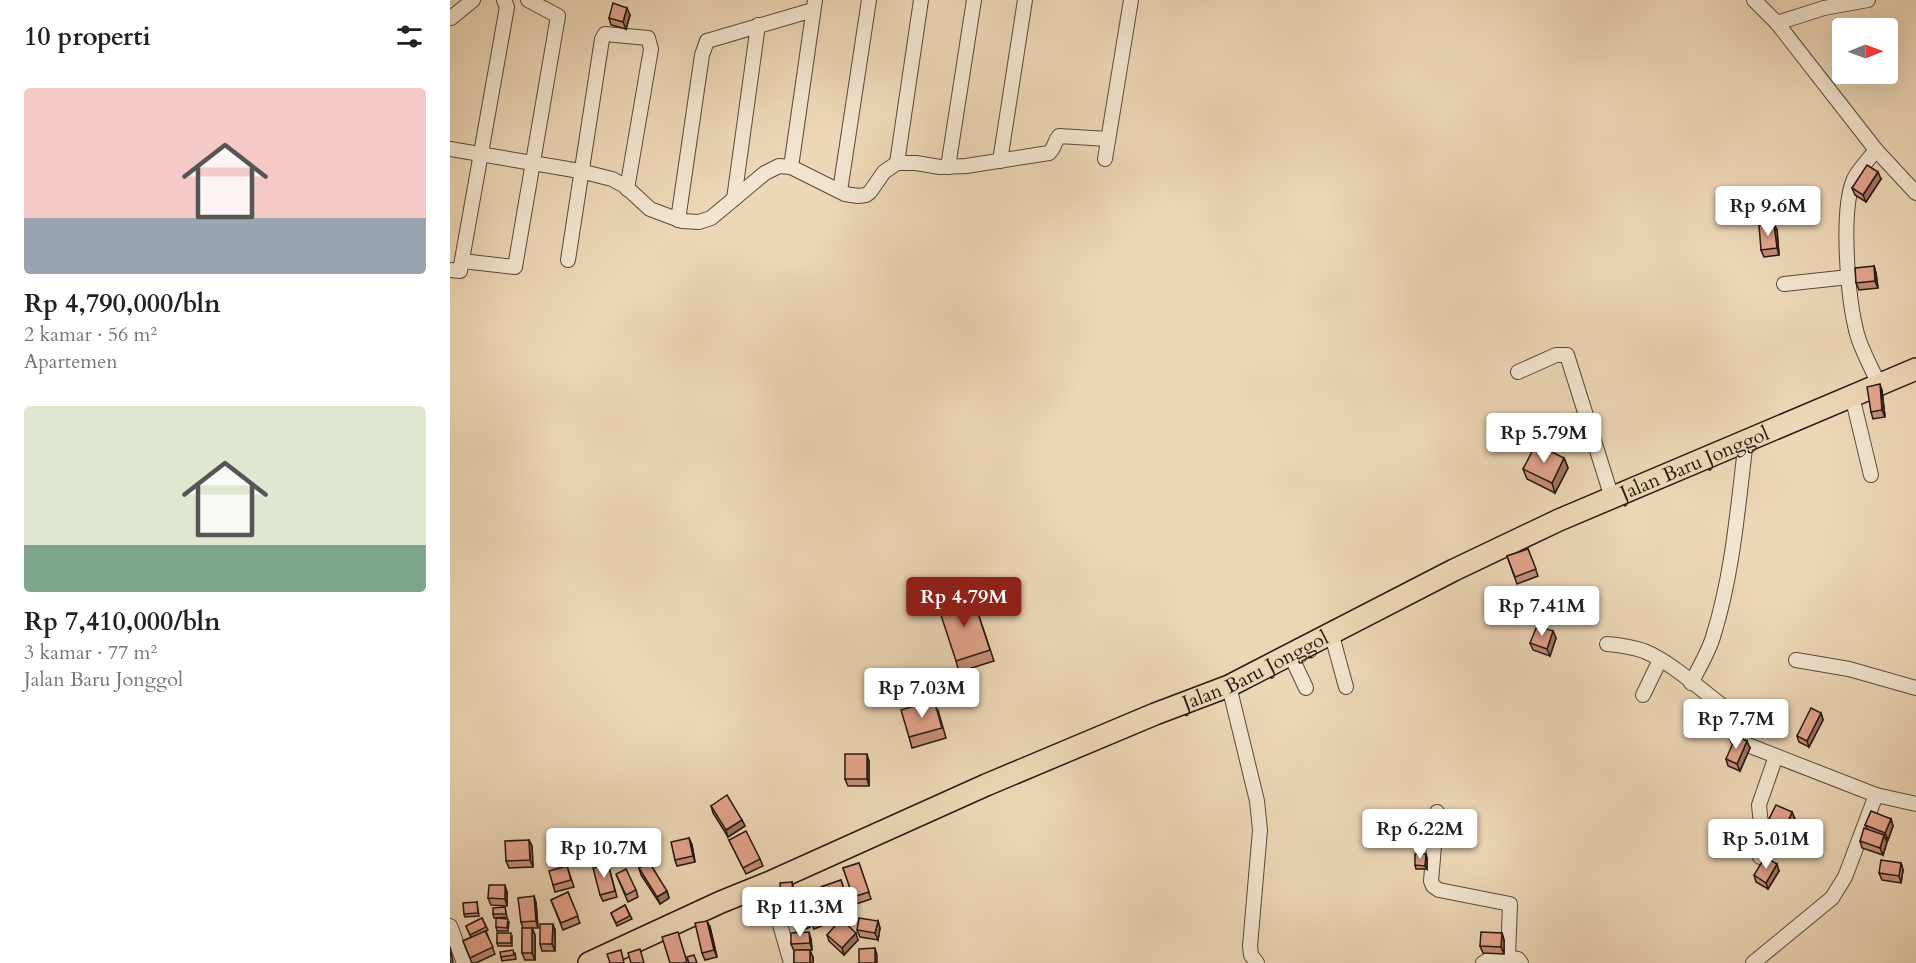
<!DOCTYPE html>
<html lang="id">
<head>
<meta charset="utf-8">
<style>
  body { margin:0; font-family:Cardo,serif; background:#f2f2f2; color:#222; height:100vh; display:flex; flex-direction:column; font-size:22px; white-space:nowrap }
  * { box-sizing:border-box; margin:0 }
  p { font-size:20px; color:#767676 }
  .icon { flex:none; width:33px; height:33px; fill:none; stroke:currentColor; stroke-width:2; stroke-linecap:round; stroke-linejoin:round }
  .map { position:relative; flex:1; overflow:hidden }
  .drawer { display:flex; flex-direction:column; background:#fff; width:450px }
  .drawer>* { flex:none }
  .needle { width:39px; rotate:89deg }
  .fabs { position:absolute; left:1382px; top:18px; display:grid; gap:12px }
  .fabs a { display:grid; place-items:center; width:66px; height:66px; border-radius:6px; background:#fff; box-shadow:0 6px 24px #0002; font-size:30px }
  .price { position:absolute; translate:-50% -51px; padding:0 14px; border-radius:6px; background:#fff; color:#222; font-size:20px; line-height:39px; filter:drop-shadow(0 2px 3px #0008) }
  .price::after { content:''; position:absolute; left:50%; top:36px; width:18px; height:14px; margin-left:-9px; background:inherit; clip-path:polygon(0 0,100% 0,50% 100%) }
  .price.on { background:#8f2418; color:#fff }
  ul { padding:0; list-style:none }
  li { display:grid; align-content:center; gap:12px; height:318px; padding:0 24px }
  li span { display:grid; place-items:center; height:186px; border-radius:6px; color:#555 }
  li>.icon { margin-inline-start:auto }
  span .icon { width:108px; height:108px; fill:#fffc; stroke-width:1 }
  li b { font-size:26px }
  h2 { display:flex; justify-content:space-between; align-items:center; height:72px; padding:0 24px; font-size:26px }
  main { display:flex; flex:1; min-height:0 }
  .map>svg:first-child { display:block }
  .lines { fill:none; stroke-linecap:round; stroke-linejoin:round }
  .street-casing { stroke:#56483b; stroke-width:16 }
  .primary-casing { stroke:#241812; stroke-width:24 }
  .street { stroke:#f3e5d0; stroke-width:14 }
  .primary { stroke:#edd7b6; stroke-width:21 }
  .wall { fill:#c48d78; stroke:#241812; stroke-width:1.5 }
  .shaded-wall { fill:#a07362; stroke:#241812; stroke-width:1.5 }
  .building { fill:#e4a48c; stroke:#241812; stroke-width:1.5 }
  .labels { text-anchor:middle; stroke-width:4.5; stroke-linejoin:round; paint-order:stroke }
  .street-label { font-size:20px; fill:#241812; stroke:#f3e5d0 }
</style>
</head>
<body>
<main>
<section class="drawer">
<h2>10 properti<svg class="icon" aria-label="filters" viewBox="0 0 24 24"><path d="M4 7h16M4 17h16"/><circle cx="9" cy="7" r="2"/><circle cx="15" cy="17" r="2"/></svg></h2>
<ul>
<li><span style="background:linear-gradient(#f6c9c9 70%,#9aa5b1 0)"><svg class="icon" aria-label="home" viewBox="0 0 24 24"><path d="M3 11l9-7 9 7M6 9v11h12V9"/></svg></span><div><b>Rp 4,790,000/bln</b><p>2 kamar · 56 m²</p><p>Apartemen</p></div></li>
<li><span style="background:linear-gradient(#dfe7d0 75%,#7fa58c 0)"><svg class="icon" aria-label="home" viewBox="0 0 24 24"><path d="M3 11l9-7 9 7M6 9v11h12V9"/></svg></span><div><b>Rp 7,410,000/bln</b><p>3 kamar · 77 m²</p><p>Jalan Baru Jonggol</p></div></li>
</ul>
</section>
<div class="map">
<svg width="1466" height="963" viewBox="0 0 1466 963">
  <rect width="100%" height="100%" fill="#edd7b6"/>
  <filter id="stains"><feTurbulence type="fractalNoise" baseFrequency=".00333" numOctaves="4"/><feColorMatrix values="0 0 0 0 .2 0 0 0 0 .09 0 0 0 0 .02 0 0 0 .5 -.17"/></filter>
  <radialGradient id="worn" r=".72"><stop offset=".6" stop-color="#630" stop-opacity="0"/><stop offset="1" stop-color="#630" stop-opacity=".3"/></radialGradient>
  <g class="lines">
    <defs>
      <g id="street">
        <polyline points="1304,0 1327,23 1426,150 1466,193"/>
        <polyline points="1,18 23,0"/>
        <polyline points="1327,23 1374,8 1418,0"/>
        <path d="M0,149l130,22 32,8 13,7 25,23 32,12 17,1 12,-4 54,-45 14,-7 12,1 54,27 13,2 8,-1 4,-3 14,-20 13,-9h19l24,4 26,-1 83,-13c6,-5 5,-11 10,-17l49,3"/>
        <path d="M1426,150c-7,9 -17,19 -22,29 -14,32 -6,121 3,155 5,18 15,34 22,51"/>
        <polyline points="655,159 681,0"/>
        <polyline points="550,161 575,0"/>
        <polyline points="447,163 471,0"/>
        <polyline points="341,167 365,0"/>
        <polyline points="498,167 524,0"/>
        <polyline points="390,191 419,0"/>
        <polyline points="284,199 308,25"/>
        <polyline points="228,220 252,55 257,41 363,10"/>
        <polyline points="118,260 152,39 155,34 198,38 201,49 177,189"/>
        <polyline points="12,261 65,267 108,16 78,0"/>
        <polyline points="0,270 10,271 57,7 54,0"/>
        <polyline points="1334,284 1399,277"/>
        <polyline points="1068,372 1106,355 1117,355 1162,498"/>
        <polyline points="1402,396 1421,475"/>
        <polyline points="881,632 896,687"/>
        <path d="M1157,644c13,1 25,3 37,7 29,12 58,40 84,59 8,10 3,23 12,32l136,53 40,9"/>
        <polyline points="840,654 856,688"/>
        <polyline points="1346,660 1399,669 1466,688"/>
        <path d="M1241,683c8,-15 17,-30 22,-46 20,-63 25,-132 33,-197"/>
        <polyline points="779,686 807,801 810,830 800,946 801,955 807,963"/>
        <polyline points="1193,695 1210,660"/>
        <polyline points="987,812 981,881 983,886 989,890 1060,904 1058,957"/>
        <polyline points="1310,857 1312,835 1309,805 1326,756"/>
        <polyline points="318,883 341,963"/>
        <polyline points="0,926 14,963"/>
        <path d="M1033,963c10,-8 23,-7 35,-4l3,4"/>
        <polyline points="1303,963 1382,898 1395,877 1426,795"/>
      </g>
      <g id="primary">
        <path id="s1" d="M139,963l132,-61 47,-19 218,-98 169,-71 74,-28 225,-116 105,-50 357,-151"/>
      </g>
    </defs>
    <use href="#street" class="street-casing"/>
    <use href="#primary" class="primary-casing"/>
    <use href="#street" class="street"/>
    <use href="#primary" class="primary"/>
  </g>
  <g class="wall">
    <polygon points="180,15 176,29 161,25 159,18"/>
    <polygon points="1431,179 1416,202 1405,195 1402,188"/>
    <polygon points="1324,224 1327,230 1329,255 1314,257 1311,250"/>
    <polygon points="1424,266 1426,273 1428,288 1409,290 1406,283"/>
    <polygon points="1432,391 1435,417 1423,419 1421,412"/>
    <polygon points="1114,458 1118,468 1105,493 1077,479 1073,469"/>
    <polygon points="1078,549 1088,576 1067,584 1057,556"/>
    <polygon points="522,595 544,661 509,672 506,661"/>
    <polygon points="1103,631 1106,638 1100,656 1083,650 1080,643"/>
    <polygon points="488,710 496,738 462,748 459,737"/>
    <polygon points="1371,713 1373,720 1359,747 1349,742 1347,736"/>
    <polygon points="1300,748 1290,771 1278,766 1276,759"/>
    <polygon points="419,761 419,786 398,786 395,779"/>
    <polygon points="261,806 292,820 295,826 278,837 263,813"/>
    <polygon points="1342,812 1345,819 1339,834 1322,826 1319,819"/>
    <polygon points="1441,819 1443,826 1438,840 1436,839 1437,842 1433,855 1412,848 1410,841 1417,829 1415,825"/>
    <polygon points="239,838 242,845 245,862 227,866 225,860"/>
    <polygon points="79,840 82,846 83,867 59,868 56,861"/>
    <polygon points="279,840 310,859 313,866 296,874"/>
    <polygon points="977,858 977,869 966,869 965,865"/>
    <polygon points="409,863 421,899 406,904 393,868"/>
    <polygon points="1451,863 1453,870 1451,883 1432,880 1429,873"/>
    <polygon points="158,864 167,897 153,901 150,895"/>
    <polygon points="117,866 124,887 105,892 103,885"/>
    <polygon points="189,868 217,891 219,898 210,904 191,875"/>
    <polygon points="1329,871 1318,889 1306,882 1304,875"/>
    <polygon points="166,874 186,890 188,897 178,902"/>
    <polygon points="391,880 398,901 378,908 371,887"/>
    <polygon points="342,882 343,886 344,897 332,897 331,894"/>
    <polygon points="365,889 377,924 364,929 352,894"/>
    <polygon points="57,892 57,906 41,905 38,898"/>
    <polygon points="118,892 130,923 113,930 101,900"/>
    <polygon points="84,896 86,903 88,928 82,928 85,935 85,960 75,960 72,953 73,928 71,922"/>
    <polygon points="348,898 360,927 347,933 335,904"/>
    <polygon points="27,902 29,916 15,917 14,914"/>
    <polygon points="175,905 182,919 167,926 161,913"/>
    <polygon points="55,907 57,917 44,918 43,914"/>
    <polygon points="32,918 38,930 36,931 45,954 26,963 22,963 13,941 21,937 16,926"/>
    <polygon points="428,921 430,928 428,940 410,937 407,930"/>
    <polygon points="59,922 58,931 47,931 46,927"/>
    <polygon points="260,927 267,957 255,960 252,953"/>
    <polygon points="105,930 105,951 92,951 90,944"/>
    <polygon points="1052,933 1054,940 1054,954 1033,953 1030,946"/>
    <polygon points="377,935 408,940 394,955 379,941"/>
    <polygon points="62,936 62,946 48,946 47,943"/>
    <polygon points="361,939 362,950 351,950 363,957 363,963 344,963 344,951 341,944"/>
    <polygon points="0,947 3,962 0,962"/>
    <polygon points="65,953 66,959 52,961 51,957"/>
  </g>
  <g class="shaded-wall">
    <polygon points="177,8 180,15 176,29 173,22"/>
    <polygon points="1428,172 1431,179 1416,202 1413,195"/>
    <polygon points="1324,224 1327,230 1329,255 1327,248"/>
    <polygon points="1424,266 1426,273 1428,288 1425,281"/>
    <polygon points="1430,384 1432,391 1435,417 1432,410"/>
    <polygon points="1114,458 1118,468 1105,493 1102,483"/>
    <polygon points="1103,631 1106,638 1100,656 1097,649"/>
    <polygon points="1371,713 1373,720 1359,747 1357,741"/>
    <polygon points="1297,741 1300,748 1290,771 1287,764"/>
    <polygon points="417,754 419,761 419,786 417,779"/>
    <polygon points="1342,812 1345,819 1339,834 1336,827"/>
    <polygon points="1441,819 1443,826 1438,840 1435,833"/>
    <polygon points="292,820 295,826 278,837 276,830"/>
    <polygon points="1434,835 1437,842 1433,855 1430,848"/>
    <polygon points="239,838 242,845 245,862 243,856"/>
    <polygon points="79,840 82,846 83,867 80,860"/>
    <polygon points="976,854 977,858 977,869 975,866"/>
    <polygon points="1451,863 1453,870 1451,883 1449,876"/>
    <polygon points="1327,864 1329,871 1318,889 1316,883"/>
    <polygon points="55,885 57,892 57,906 55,899"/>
    <polygon points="217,891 219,898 210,904 207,897"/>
    <polygon points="84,896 86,903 88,928 86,921"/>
    <polygon points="257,921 260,927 267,957 264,950"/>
    <polygon points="428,921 430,928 428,940 425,933"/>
    <polygon points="103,924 105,930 105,951 102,944"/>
    <polygon points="82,928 85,935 85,960 82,953"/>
    <polygon points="359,932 361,939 362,950 360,943"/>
    <polygon points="406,933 408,940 394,955 392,948"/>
    <polygon points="1052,933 1054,940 1054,954 1051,947"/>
    <polygon points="425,948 427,955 427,963 425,963"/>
    <polygon points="360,950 363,957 363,963 360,963"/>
  </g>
  <g class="building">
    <polygon points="163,3 177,8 173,22 159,18"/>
    <polygon points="1417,165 1428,172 1413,195 1402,188"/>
    <polygon points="1324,224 1327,248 1311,250 1309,225"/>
    <polygon points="1424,266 1425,281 1406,283 1405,268"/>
    <polygon points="1430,384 1432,410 1421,412 1417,387"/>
    <polygon points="1086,444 1114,458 1102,483 1073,469"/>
    <polygon points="1078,549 1086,569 1065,577 1057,556"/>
    <polygon points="522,595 540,650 506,661 488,606"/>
    <polygon points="1087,626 1103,631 1097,649 1080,643"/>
    <polygon points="484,700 492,728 459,737 451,710"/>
    <polygon points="1361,708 1371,713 1357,741 1347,736"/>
    <polygon points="1286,736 1297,741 1287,764 1276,759"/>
    <rect x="395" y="754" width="22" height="25"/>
    <polygon points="277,795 292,820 276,830 261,806"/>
    <polygon points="1326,805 1342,812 1336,827 1319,819"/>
    <polygon points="1421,811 1441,819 1435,833 1415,825"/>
    <polygon points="1414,828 1434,835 1430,848 1410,841"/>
    <polygon points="296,831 310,859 293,868 279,840"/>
    <polygon points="239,838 243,856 225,860 221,842"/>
    <polygon points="79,840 80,860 56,861 55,841"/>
    <polygon points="965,854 976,854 975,866 965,865"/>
    <polygon points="1315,857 1327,864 1316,883 1304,875"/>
    <polygon points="1431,860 1451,863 1449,876 1429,873"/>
    <polygon points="199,862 217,891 207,897 189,868"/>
    <polygon points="409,863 419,892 403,897 393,868"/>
    <polygon points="158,864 165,891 150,895 143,868"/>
    <polygon points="117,866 121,880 103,885 99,871"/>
    <polygon points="176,869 186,890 176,895 166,874"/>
    <polygon points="391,880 395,894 376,901 371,887"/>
    <polygon points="342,882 343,893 331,894 330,883"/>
    <polygon points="39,885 55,885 55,899 38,898"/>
    <polygon points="365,889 375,917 362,922 352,894"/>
    <polygon points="118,892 128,916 111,923 101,900"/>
    <polygon points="84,896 86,921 71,922 68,898"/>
    <polygon points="348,898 357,921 344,926 335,904"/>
    <polygon points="27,902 28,913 14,914 13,903"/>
    <polygon points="175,905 180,916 166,923 161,913"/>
    <polygon points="55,907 56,914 43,914 43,908"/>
    <polygon points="32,918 36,927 20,935 16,926"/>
    <polygon points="46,918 58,919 57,928 46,927"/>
    <polygon points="409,918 428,921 425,933 407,930"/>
    <polygon points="391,919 406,933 392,948 377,935"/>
    <polygon points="257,921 264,950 252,953 245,923"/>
    <polygon points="90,924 103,924 102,944 90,944"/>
    <rect x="72" y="928" width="10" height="25"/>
    <polygon points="35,931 43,947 20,958 13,941"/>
    <polygon points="228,932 237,962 233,963 220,963 212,937"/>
    <polygon points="359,932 360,943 341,944 341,933"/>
    <polygon points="1031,932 1052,933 1051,947 1030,946"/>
    <rect x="47" y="933" width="14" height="10"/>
    <polygon points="425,948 425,963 409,963 409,949"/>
    <polygon points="190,949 194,963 181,963 178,953"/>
    <polygon points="63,950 64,955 51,957 50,952"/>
    <polygon points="171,950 174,963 160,963 157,954"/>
    <rect x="344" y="950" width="16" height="13"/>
    <polygon points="244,955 247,963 239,963 237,957"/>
  </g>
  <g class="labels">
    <g class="street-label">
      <text dy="7" stroke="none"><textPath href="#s1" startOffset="1214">Jalan Baru Jonggol</textPath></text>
      <text dy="7" stroke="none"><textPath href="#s1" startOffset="728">Jalan Baru Jonggol</textPath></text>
    </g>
  </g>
  <rect width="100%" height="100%" filter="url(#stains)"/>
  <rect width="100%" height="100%" fill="url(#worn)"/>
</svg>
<div class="fabs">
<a><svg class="needle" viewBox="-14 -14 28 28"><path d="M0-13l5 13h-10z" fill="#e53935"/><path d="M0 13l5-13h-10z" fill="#767676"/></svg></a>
</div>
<b class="price" style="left:1318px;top:237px">Rp 9.6M</b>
<b class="price" style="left:1094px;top:464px">Rp 5.79M</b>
<b class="price on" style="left:514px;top:628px">Rp 4.79M</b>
<b class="price" style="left:1092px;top:637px">Rp 7.41M</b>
<b class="price" style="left:472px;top:719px">Rp 7.03M</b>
<b class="price" style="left:1286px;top:750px">Rp 7.7M</b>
<b class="price" style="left:970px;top:860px">Rp 6.22M</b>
<b class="price" style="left:1316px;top:870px">Rp 5.01M</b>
<b class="price" style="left:154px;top:879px">Rp 10.7M</b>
<b class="price" style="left:350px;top:938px">Rp 11.3M</b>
</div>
</main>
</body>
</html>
